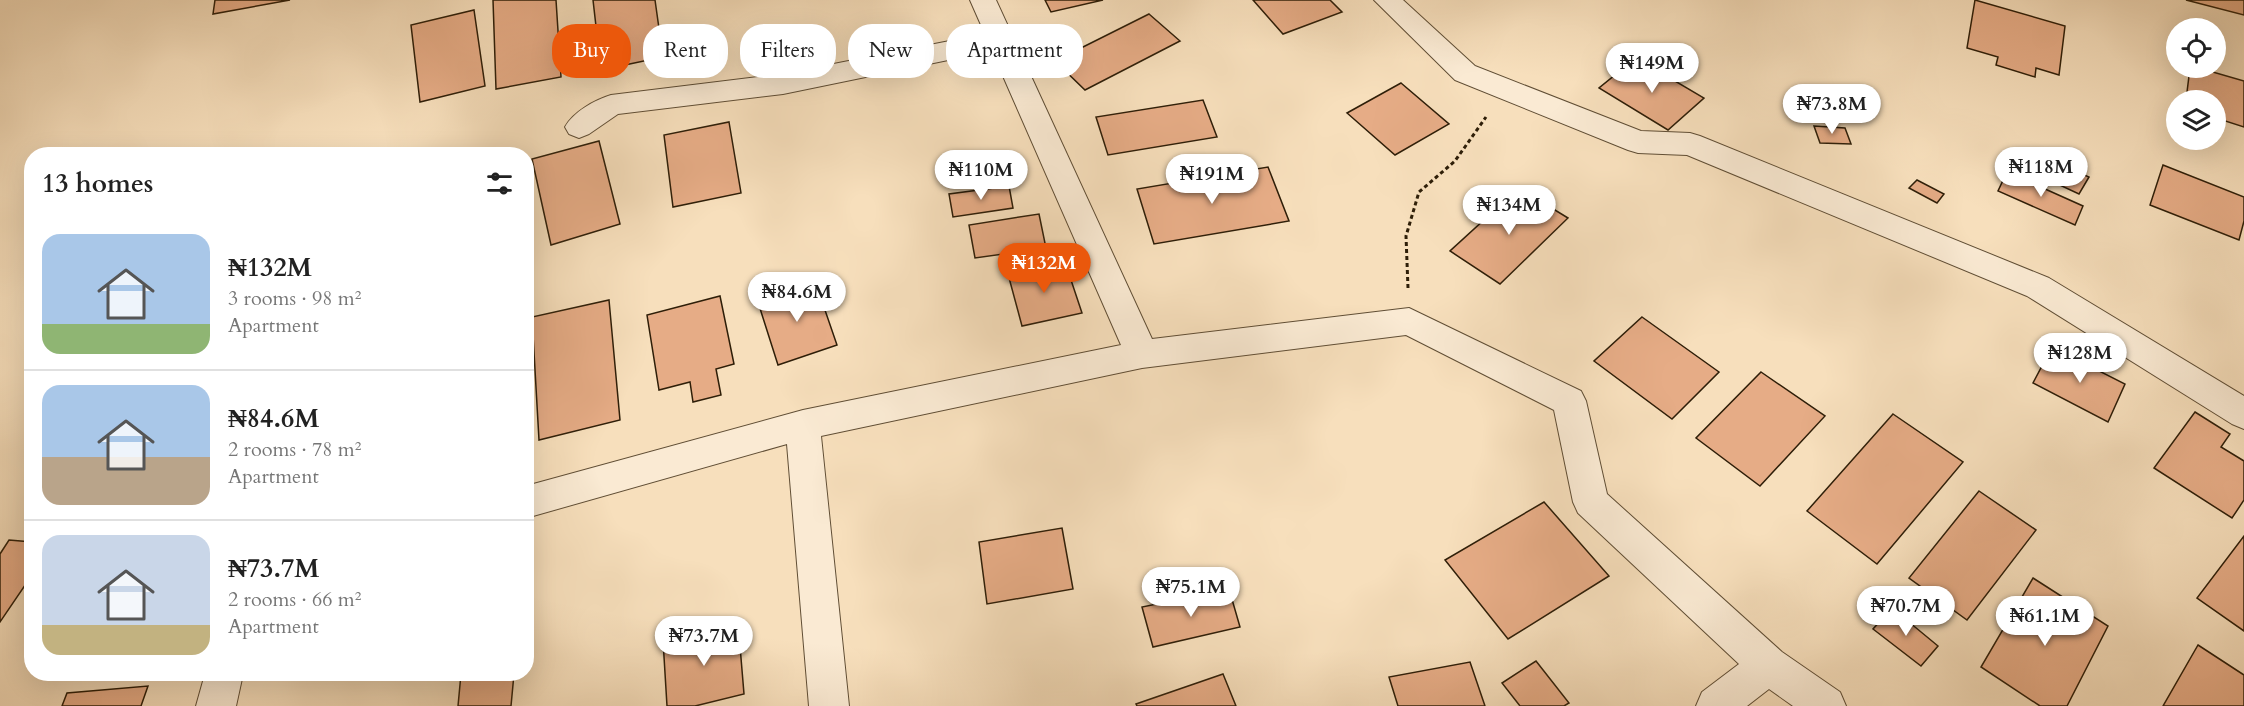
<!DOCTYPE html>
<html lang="en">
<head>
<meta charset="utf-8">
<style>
  body { margin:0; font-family:Cardo,serif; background:#f2f2f2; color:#222; height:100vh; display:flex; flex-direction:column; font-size:22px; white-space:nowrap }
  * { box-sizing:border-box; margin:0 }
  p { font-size:20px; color:#767676 }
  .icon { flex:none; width:33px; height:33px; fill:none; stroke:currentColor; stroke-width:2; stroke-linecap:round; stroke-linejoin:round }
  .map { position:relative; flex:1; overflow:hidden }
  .panel { position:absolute; left:24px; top:147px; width:510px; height:534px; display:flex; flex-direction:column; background:#fff; border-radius:24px; box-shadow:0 6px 24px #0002 }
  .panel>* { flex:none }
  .top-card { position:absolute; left:552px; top:24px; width:570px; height:54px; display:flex; gap:12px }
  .controls { position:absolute; left:2166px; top:18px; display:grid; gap:12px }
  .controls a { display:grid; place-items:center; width:60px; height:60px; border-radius:50%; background:#fff; box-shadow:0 6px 24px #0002; font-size:30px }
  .price { position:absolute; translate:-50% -51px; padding:0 14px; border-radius:21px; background:#fff; color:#222; font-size:20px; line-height:39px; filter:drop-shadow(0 2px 3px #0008) }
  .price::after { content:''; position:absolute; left:50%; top:36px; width:18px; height:14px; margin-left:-9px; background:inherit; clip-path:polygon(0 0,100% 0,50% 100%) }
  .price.active { background:#ea580c; color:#fff }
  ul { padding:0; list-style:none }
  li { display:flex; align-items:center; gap:18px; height:150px; padding:0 18px }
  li+li { border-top:2px solid #e0e0e0 }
  li span { display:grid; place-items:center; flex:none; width:168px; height:120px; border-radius:18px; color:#555 }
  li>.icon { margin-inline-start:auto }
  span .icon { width:72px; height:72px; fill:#fffc; stroke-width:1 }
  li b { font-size:26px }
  h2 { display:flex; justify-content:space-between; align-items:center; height:72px; padding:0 18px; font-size:26px }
  .chip { padding:0 21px; border-radius:24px; background:#fff; box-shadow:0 6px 24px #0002; font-size:21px; line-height:54px }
  .chip.active { background:#ea580c; color:#fff }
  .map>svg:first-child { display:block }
  .building { fill:#e6ac86; stroke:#2e1e08; stroke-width:1.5 }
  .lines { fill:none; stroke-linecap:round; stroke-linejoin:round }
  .street-casing { stroke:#604e35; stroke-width:2 }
  .path { stroke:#2e1e08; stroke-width:3; stroke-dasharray:4 3; stroke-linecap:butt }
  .street { fill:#faead3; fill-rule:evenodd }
</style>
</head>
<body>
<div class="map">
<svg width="2244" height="706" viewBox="0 0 2244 706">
  <rect width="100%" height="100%" fill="#f7dfbc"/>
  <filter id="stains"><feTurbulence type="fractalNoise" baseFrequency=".00333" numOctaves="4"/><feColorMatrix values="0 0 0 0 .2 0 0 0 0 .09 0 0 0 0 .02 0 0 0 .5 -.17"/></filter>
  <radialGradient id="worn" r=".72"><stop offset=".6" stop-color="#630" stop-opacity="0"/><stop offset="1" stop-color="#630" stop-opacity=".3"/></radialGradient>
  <g class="building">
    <polygon points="215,0 290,0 213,14"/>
    <polygon points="493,0 556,0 561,77 496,89"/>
    <polygon points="593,0 655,0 663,57 601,70"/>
    <polygon points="1045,0 1103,0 1051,12"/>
    <polygon points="1253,0 1330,0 1342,12 1283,34"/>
    <polygon points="1975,0 2065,26 2059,75 2036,68 2035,77 1996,65 1998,57 1967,48"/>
    <polygon points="2186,0 2244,0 2244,15"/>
    <polygon points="474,10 485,86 420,102 411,25"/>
    <polygon points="1149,14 1180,41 1085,90 1055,61"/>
    <polygon points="1636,58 1704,98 1668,130 1599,88"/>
    <polygon points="2190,68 2199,68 2244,81 2244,127 2216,118 2216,100 2186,100"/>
    <polygon points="1401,83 1449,124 1395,155 1347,113"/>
    <polygon points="1203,100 1217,137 1108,155 1096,117"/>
    <polygon points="729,122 741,193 673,207 664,135"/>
    <polygon points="1814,126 1845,128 1851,144 1820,143"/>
    <polygon points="599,141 620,224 551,245 532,159"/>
    <polygon points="2060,164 2089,177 2079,194 2051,181"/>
    <polygon points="2163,165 2244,197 2244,221 2239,240 2150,205"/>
    <polygon points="1268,167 1289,221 1154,244 1137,189"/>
    <polygon points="2007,172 2083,206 2075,225 1998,191"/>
    <polygon points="1917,180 1944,194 1937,203 1909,188"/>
    <polygon points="1009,186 1013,208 953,217 949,194"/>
    <polygon points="1519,188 1568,218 1500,284 1450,251"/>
    <polygon points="1039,214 1046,248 975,258 969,225"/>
    <polygon points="1065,262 1082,313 1022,326 1008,274"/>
    <polygon points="815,281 837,345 778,365 757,299"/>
    <polygon points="720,296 734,364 716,369 721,395 693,402 690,382 659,390 647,315"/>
    <polygon points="609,300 620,420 539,440 532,317"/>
    <polygon points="1642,317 1719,372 1672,419 1594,361"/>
    <polygon points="2052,347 2125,384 2108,422 2033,383"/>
    <polygon points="1761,372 1825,416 1760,486 1696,438"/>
    <polygon points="2195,412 2230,434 2221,447 2244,461 2244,500 2232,518 2154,468"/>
    <polygon points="1893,414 1963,462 1877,564 1807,511"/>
    <polygon points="1979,491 2036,530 1967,620 1909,578"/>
    <polygon points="1544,502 1609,576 1508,639 1445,560"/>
    <polygon points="1062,528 1073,589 987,604 979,542"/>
    <polygon points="2244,536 2244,631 2197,598"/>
    <polygon points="9,540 32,542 32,575 0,622 0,554"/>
    <polygon points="2033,578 2108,626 2067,706 2040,706 1981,667"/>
    <polygon points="1229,589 1240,627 1153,647 1142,607"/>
    <polygon points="1892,608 1938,646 1921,666 1873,629"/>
    <polygon points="738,622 744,694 695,706 667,706 663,640"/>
    <polygon points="2198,645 2244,675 2244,706 2163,706"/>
    <polygon points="1536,661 1569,703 1564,706 1520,706 1502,683"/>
    <polygon points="1470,662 1485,706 1398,706 1389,677"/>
    <polygon points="461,674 514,674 511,706 458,706"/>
    <polygon points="1223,674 1236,706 1137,706 1136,704"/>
    <polygon points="148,686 141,706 62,706 67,693"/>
  </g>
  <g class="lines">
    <defs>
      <g id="street">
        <path d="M970,0h26l156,339 257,-31 172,83 5,10 21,93 175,158 58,40 6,14h-53l-24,-17 -22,17h-51l6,-14 37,-28 -161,-151 -5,-11 -19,-92 -148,-75 -264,33 -321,68 28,270h-40l-22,-262 -261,74v-32l277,-76 318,-65 -129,-294 -209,43 -165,20 -29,20 -10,4 -10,-4 -4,-7c8,-15 30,-27 46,-32l172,-21 202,-40z"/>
        <polygon points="1374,0 1403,0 1475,66 1641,131 1690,133 1700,136 2049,278 2244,396 2244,429 2232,424 2027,296 1687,155 1638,153 1628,150 1455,80"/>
        <polygon points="205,674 243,674 236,706 196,706"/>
      </g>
    </defs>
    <use href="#street" class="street-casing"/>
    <polyline class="path" points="1408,288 1406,236 1419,192 1455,161 1486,117"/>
    <use href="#street" class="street"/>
  </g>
  <rect width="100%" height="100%" filter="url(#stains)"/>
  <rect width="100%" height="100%" fill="url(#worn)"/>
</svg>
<div class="controls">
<a><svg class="icon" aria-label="locate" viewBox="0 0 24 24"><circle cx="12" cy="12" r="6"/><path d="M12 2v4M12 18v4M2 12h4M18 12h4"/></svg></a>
<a><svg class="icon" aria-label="layers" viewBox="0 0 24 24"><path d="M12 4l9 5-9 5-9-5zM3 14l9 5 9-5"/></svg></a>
</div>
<b class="price" style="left:1652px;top:94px">₦149M</b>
<b class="price" style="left:1832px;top:135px">₦73.8M</b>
<b class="price" style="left:2041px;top:198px">₦118M</b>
<b class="price" style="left:981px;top:201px">₦110M</b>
<b class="price" style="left:1212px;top:205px">₦191M</b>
<b class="price" style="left:1509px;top:236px">₦134M</b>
<b class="price active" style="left:1044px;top:294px">₦132M</b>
<b class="price" style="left:797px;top:323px">₦84.6M</b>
<b class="price" style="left:2080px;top:384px">₦128M</b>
<b class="price" style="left:1191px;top:618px">₦75.1M</b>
<b class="price" style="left:1906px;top:637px">₦70.7M</b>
<b class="price" style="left:2045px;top:647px">₦61.1M</b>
<b class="price" style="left:704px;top:667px">₦73.7M</b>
<div class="top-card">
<a class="chip active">Buy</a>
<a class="chip">Rent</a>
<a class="chip">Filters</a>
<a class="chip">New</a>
<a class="chip">Apartment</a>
</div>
<section class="panel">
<h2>13 homes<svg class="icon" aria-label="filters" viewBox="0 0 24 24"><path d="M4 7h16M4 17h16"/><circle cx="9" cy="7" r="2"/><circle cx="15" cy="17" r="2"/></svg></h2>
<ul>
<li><span style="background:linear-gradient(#a9c7e8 75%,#8fb573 0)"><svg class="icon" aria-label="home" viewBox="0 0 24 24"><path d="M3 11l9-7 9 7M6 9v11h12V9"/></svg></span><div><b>₦132M</b><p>3 rooms · 98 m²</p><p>Apartment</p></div></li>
<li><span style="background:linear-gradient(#a9c7e8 60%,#b9a48a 0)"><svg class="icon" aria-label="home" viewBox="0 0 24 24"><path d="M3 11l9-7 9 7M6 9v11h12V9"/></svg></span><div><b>₦84.6M</b><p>2 rooms · 78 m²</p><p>Apartment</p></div></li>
<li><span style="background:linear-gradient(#c9d6e8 75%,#c2b280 0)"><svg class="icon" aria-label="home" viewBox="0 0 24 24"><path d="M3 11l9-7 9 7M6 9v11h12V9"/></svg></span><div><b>₦73.7M</b><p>2 rooms · 66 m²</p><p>Apartment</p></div></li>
</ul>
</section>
</div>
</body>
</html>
